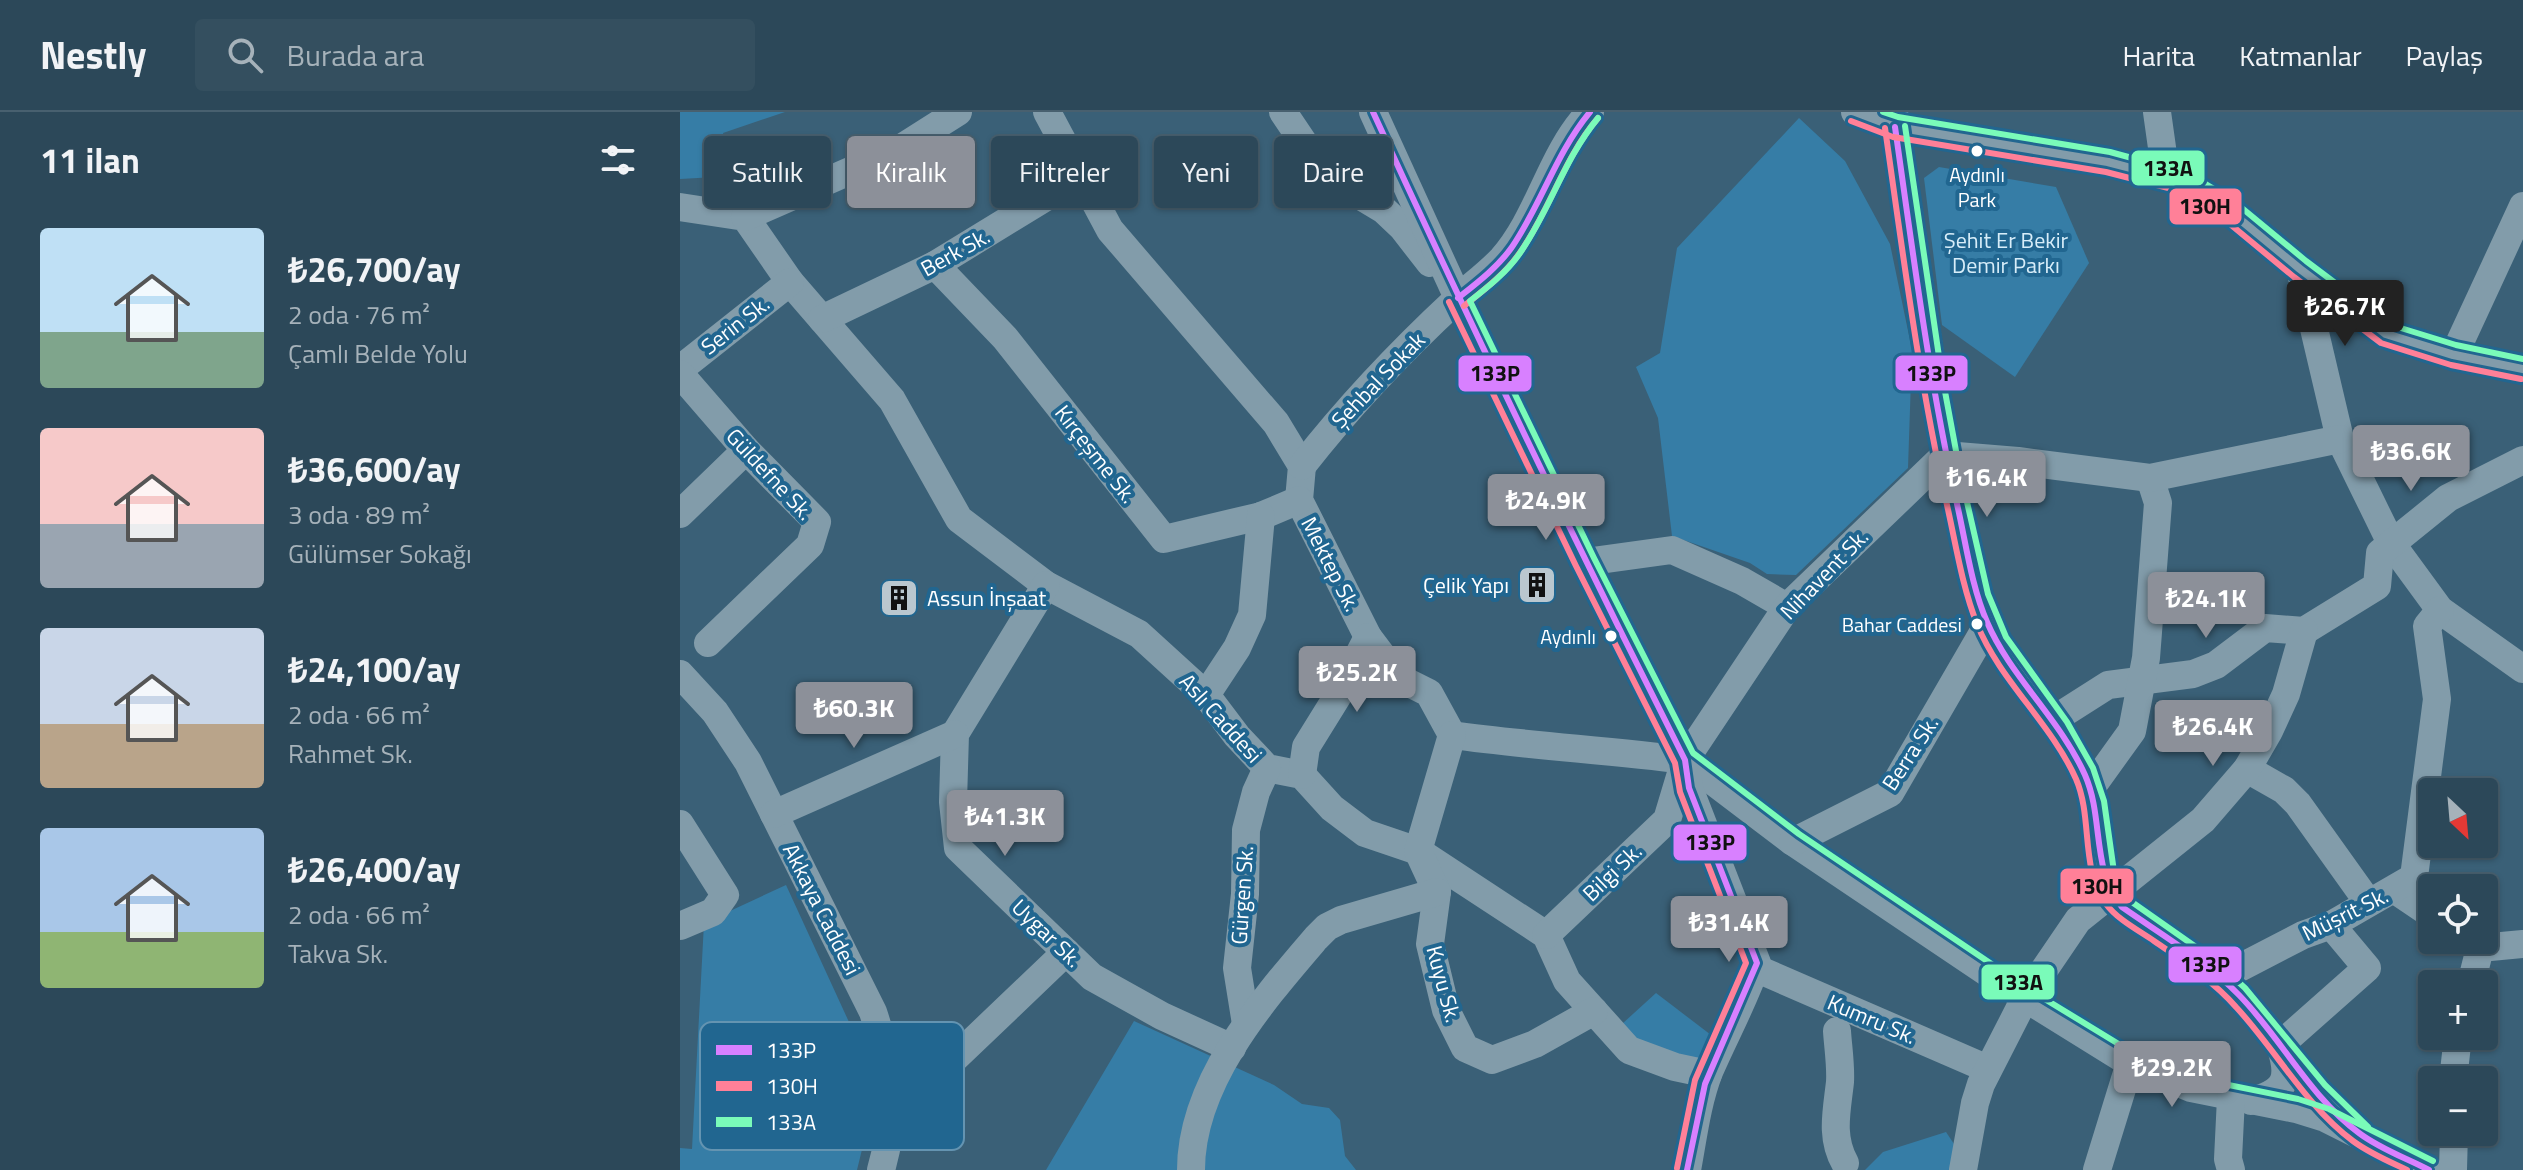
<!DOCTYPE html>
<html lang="tr">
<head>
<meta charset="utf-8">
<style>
  body { margin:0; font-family:"Titillium Web",sans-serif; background:#344f5f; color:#f1f3f6; height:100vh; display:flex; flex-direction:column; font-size:30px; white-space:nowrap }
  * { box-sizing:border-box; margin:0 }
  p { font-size:26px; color:#a6b2ba }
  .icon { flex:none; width:44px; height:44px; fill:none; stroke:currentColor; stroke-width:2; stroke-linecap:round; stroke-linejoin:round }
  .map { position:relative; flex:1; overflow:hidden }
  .drawer { display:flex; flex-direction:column; background:#2c4859; width:680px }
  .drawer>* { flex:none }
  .hud { position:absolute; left:24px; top:24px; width:760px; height:72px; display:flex; gap:16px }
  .needle { width:52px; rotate:154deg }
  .buttons { position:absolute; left:1738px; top:666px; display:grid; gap:16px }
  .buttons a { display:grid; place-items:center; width:80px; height:80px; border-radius:8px; background:#2c4859; box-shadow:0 2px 6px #0004,0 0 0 2px #48606f; font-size:40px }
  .price { position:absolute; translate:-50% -68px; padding:0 18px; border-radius:8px; background:#8c9099; color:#fff; font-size:26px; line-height:52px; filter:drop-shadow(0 2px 4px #0008) }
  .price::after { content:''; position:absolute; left:50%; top:48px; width:24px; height:18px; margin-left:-12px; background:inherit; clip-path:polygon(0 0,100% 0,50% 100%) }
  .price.on { background:#222; color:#fff }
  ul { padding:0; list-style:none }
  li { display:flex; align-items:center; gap:24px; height:200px; padding:0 40px }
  li span { display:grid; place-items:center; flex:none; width:224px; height:160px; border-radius:8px; color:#555 }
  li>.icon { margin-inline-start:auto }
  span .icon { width:96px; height:96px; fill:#fffc; stroke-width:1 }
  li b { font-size:34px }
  h2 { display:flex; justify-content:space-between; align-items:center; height:96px; padding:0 40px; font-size:34px }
  .tag { padding:0 28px; border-radius:8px; background:#2c4859; box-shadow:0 2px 6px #0004,0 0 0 2px #48606f; font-size:28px; line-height:72px }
  .tag.on { background:#8c9099; color:#fff }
  header { display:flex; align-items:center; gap:48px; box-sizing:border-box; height:112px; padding:0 40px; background:#2c4859; border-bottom:2px solid #48606f }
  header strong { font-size:38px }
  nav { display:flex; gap:44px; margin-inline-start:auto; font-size:28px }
  .search { width:560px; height:72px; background:#344f5f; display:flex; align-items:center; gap:20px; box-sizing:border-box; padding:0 28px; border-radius:8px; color:#a6b2ba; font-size:30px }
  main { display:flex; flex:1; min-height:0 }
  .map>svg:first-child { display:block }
  .green { fill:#367da6 }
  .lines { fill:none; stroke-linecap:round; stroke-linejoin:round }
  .minor { stroke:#829caa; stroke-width:28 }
  .bus-1-casing { stroke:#216690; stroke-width:12 }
  .bus-2-casing { stroke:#216690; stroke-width:12 }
  .bus-3-casing { stroke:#216690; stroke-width:12 }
  .bus-1 { stroke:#d880ff; stroke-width:6 }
  .bus-2 { stroke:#ff8098; stroke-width:6 }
  .bus-3 { stroke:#7afbb9; stroke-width:6 }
  .bus-dot { fill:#fff; stroke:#216690; stroke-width:3 }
  .labels { text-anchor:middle; stroke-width:8; stroke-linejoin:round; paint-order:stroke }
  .bus-label { font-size:20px; fill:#fff; stroke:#216690; text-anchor:end }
  .park-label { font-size:22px; fill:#d7edf9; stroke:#216690 }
  .street-label { font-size:22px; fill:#fff; stroke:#216690 }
  .poi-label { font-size:22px; fill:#fff; stroke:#216690; text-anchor:end }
  .key { fill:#216690; stroke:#6494b1; stroke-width:2 }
  .key-label { font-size:22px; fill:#fff }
  .line-badge { stroke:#216690; stroke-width:3 }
  .pale-badge-label { font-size:22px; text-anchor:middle; font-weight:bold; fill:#111 }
</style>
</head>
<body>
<header>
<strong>Nestly</strong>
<div class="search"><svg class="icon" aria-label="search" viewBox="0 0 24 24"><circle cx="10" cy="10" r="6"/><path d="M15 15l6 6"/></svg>Burada ara</div>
<nav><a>Harita</a><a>Katmanlar</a><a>Paylaş</a></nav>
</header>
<main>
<section class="drawer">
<h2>11 ilan<svg class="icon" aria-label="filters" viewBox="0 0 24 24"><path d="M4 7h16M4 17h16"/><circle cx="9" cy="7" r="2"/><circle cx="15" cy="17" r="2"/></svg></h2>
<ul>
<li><span style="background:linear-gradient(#bfe0f5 65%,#7fa58c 0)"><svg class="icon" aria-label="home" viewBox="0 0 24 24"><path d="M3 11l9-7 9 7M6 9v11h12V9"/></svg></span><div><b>₺26,700/ay</b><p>2 oda · 76 m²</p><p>Çamlı Belde Yolu</p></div></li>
<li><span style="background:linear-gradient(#f6c9c9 60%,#9aa5b1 0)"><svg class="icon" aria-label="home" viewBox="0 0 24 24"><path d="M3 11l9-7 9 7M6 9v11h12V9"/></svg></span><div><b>₺36,600/ay</b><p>3 oda · 89 m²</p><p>Gülümser Sokağı</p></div></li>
<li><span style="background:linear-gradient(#c9d6e8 60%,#b9a48a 0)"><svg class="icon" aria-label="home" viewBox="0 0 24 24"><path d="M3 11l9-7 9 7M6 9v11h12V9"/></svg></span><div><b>₺24,100/ay</b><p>2 oda · 66 m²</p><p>Rahmet Sk.</p></div></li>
<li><span style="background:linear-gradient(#a9c7e8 65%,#8fb573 0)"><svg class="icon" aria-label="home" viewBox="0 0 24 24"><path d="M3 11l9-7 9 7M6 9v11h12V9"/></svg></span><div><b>₺26,400/ay</b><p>2 oda · 66 m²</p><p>Takva Sk.</p></div></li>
</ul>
</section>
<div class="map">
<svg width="1843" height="1058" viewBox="0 0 1843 1058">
  <rect width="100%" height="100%" fill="#3a6077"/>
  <g class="green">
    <polygon points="0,0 105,0 43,21 53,64 0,67"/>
    <polygon points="1119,6 1165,49 1210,132 1232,238 1228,356 1116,463 1087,462 1070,451 992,424 978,306 956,255 980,241 997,136"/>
    <polygon points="1259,55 1376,75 1409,151 1335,265 1262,213 1244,66"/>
    <polygon points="106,773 180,934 187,1017 177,1058 0,1058 0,1036 12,1037 24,811"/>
    <polygon points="976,881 1035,926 1022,952 965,936 942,912"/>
    <polygon points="454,909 594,973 622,992 649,996 660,1008 665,1044 676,1058 366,1058"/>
    <polygon points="1266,1020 1274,1032 1270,1058 1185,1058 1203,1040"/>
  </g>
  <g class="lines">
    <g class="minor">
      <path d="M367,0l63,118 166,193 26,43 -3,34 69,137 31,41 30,15 23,42c78,11 156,15 233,25"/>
      <polyline points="603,0 638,52 659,71 704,98 722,115 750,151"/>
      <polyline points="693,0 778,186 905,450 1005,648 1113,730 1345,886 1450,951 1511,976 1616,997 1645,1006 1749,1058"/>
      <polyline points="1175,0 1215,15 1428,50 1504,70 1545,95 1620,157 1706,222 1774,243 1843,257"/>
      <path d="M1214,0l51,343 35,147c24,68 83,117 110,184 16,40 0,93 32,121 43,31 91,60 127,100 34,36 58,81 96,114"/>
      <polyline points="1477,0 1486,64"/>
      <polyline points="0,95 65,105 110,170 212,288 279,407 366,473 459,522 526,583 557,624 587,656 622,663 652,696 685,721 738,739 866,823 887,869 949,938 995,955 1028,962"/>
      <polyline points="65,105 218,38 278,0"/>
      <polyline points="255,153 325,226 484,427 581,404 619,388"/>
      <polyline points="1620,157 1660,327 1711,431 1760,498 1843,557"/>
      <polyline points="142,207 255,153 402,63"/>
      <polyline points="1774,243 1843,94"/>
      <polyline points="0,257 110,170"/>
      <polyline points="0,262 66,338 137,410 130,433 28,531"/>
      <path d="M622,354c46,-59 99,-115 154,-166 15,-14 32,-26 46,-41 38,-43 48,-105 88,-147"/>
      <polyline points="0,402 66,338"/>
      <polyline points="905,450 992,438 1062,469 1107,495"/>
      <polyline points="366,473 275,622 273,690 278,736 412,865 482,904 552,936"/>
      <path d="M0,562l35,38 33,50 125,250c19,57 25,99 8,158"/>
      <polyline points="526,583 557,536 572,503 581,404"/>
      <polyline points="1373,608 1428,573 1513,562 1536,553 1585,516 1624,519 1697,474 1700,441 1768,386 1843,348"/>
      <polyline points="772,623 738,739 757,780 750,832 766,898 785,936 812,948 855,932 914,899"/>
      <path d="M1006,653l3,23 68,175c-13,38 -32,72 -48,109 -12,31 -16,66 -22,98"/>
      <polyline points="1567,657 1604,678 1618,692 1688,790"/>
      <polyline points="622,663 626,635 657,585 688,525"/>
      <polyline points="1411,676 1452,619 1466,546 1478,391 1470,366"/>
      <polyline points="94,702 275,622"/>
      <polyline points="0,712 45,783 33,800 0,814"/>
      <polyline points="1113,730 1210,681 1308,512"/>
      <polyline points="1715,778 1752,803"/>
      <polyline points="866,823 987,708 1005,648 1107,495 1265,343 1338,349 1470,366 1660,327"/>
      <polyline points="1789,828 1800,836 1791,872"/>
      <polyline points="1800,836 1843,832"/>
      <polyline points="1075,856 1308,957"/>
      <polyline points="1540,866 1623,823 1651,813 1734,765 1757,587 1747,514 1760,498"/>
      <polyline points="566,912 557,856 565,782 566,718 576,680 587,656"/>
      <path d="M1157,919c1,16 4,34 3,51 -3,28 -10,55 5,81"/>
      <polyline points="1773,968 1778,924"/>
      <polyline points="213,982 227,980 252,968 386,840"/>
      <path d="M1571,989c36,-9 40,-23 29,-56l87,-77 -36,-43"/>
      <path d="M511,1058c0,-88 71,-169 125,-232l11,-11 14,-7 96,-28"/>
      <polyline points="1283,1058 1295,991 1301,972 1345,886 1398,808 1523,708 1567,657 1589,619 1606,582 1624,519"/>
      <polyline points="1417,1058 1450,951"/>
      <polyline points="1551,1058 1548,1047 1551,986"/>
      <polyline points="1773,1058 1774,1020"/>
    </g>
    <defs>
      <g id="bus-1">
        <path d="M693,0c100,218 204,434 312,648l4,28 68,175 -52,121 -18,86"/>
        <path d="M1215,15c18,126 34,253 62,377 9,39 14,81 30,118 23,54 73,97 98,153 19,43 6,95 37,132 40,28 83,53 117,88 43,44 70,101 120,138 21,16 47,25 70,37"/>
        <path d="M778,186c19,-15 40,-31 54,-51 30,-44 44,-94 78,-135"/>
      </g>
      <g id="bus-2">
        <polyline points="1171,9 1213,25 1426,60 1500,79 1539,103 1614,165 1701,231 1771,253 1841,267"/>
        <path d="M1205,16c18,126 34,253 62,377 9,40 15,81 30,119 23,57 74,99 99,155 17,39 4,90 30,125 12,16 32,26 48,37 29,20 59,40 82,66 40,43 69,98 117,134 16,12 35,20 54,29"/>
        <polyline points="769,190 896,454 995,651 1000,680 1066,851 1015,968 997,1056"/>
        <path d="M784,194c20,-16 40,-31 55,-52 31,-43 44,-95 79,-136"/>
      </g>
      <g id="bus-3">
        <polyline points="1203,0 1218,5 1430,40 1507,61 1551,87 1626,149 1711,213 1776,233 1843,247"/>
        <path d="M918,6c-34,41 -48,92 -78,135 -13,19 -32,34 -50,48l124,257 99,195 106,81 231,156 105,64 59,24 104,21 31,10 104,52"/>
        <polyline points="1225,14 1261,258 1279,355 1308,482 1326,525 1387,610 1413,656 1424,689 1435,767 1449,788 1533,847 1565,876 1645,973 1688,1015"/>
      </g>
    </defs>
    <use href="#bus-1" class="bus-1-casing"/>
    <use href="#bus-2" class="bus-2-casing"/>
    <use href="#bus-3" class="bus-3-casing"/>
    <use href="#bus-1" class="bus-1"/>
    <use href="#bus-2" class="bus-2"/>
    <use href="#bus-3" class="bus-3"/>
  </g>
  <defs>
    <symbol id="building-square" viewBox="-11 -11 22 22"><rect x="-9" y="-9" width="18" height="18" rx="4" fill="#bac7cf" stroke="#216690"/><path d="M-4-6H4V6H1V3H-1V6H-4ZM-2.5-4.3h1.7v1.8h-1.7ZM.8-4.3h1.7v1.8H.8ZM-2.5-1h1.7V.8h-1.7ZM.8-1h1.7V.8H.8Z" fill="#111"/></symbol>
  </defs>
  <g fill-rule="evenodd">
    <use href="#building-square" x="835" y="451" width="44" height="44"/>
    <use href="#building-square" x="197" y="464" width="44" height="44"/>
  </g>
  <g class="bus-dot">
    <circle cx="1297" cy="39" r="7"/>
    <circle cx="1297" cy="512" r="7"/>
    <circle cx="931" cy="524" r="7"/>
  </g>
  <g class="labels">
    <g class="bus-label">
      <text x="1297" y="70" text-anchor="middle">Aydınlı<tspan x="1297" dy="25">Park</tspan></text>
      <text x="1282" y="520">Bahar Caddesi</text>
      <text x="916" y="532">Aydınlı</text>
    </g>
    <g class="park-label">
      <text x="1326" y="136">Şehit Er Bekir<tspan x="1326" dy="25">Demir Parkı</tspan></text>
    </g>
    <g class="street-label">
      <text transform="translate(275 140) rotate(-29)" y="8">Berk Sk.</text>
      <text transform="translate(55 213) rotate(-38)" y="8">Serin Sk.</text>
      <text transform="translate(698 268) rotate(-46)" y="8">Şehbal Sokak</text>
      <text transform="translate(416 342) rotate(52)" y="8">Kırçeşme Sk.</text>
      <text transform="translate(90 362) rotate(47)" y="8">Güldefne Sk.</text>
      <text transform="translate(651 452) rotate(63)" y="8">Mektep Sk.</text>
      <text transform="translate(1144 462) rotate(-46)" y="8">Nihavent Sk.</text>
      <text transform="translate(541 606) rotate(48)" y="8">Aslı Caddesi</text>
      <text transform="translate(1230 641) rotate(-57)" y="8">Berra Sk.</text>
      <text transform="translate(932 760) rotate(-44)" y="8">Bilgi Sk.</text>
      <text transform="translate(562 783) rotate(-86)" y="8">Gürgen Sk.</text>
      <text transform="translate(142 797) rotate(63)" y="8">Akkaya Caddesi</text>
      <text transform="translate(1665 802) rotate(-26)" y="8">Müşrit Sk.</text>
      <text transform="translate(367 821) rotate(44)" y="8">Uygar Sk.</text>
      <text transform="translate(764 872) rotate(75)" y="8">Kuyu Sk.</text>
      <text transform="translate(1192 907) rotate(23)" y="8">Kumru Sk.</text>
    </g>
    <g class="poi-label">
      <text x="829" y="481">Çelik Yapı</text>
      <text x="247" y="494" text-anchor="start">Assun İnşaat</text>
    </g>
  </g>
  <rect x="20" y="910" width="264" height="128" rx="12" class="key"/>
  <rect x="36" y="933" width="36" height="10" fill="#d880ff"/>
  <rect x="36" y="969" width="36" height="10" fill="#ff8098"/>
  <rect x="36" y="1005" width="36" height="10" fill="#7afbb9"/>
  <g class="key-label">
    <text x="86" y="946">133P</text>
    <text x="86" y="982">130H</text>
    <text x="86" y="1018">133A</text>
  </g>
  <g class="line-badge">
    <rect x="1450" y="37" width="76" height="38" rx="8" fill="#7afbb9"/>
    <rect x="1488" y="75" width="75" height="39" rx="8" fill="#ff8098"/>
    <rect x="1214" y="242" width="75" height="38" rx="8" fill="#d880ff"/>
    <rect x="777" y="242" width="76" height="39" rx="8" fill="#d880ff"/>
    <rect x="992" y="711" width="76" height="39" rx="8" fill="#d880ff"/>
    <rect x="1379" y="755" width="76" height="38" rx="8" fill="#ff8098"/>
    <rect x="1487" y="833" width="76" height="39" rx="8" fill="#d880ff"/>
    <rect x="1300" y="851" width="76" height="38" rx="8" fill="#7afbb9"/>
  </g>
  <g class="pale-badge-label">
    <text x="1488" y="64">133A</text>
    <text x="1525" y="102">130H</text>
    <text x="1251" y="269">133P</text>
    <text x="815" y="269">133P</text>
    <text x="1030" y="738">133P</text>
    <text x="1417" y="782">130H</text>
    <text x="1525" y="860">133P</text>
    <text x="1338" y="878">133A</text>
  </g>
</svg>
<div class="buttons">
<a><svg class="needle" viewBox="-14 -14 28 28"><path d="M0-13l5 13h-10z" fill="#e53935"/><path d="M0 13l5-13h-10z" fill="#a6b2ba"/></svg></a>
<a><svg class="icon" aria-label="locate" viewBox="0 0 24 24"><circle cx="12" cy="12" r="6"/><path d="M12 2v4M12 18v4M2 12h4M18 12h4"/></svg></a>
<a>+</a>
<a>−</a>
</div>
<b class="price on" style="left:1665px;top:236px">₺26.7K</b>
<b class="price" style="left:1731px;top:381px">₺36.6K</b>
<b class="price" style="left:1307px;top:407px">₺16.4K</b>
<b class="price" style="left:866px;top:430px">₺24.9K</b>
<b class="price" style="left:1526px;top:528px">₺24.1K</b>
<b class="price" style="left:677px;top:602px">₺25.2K</b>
<b class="price" style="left:174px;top:638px">₺60.3K</b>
<b class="price" style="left:1533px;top:656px">₺26.4K</b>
<b class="price" style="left:325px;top:746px">₺41.3K</b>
<b class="price" style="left:1049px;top:852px">₺31.4K</b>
<b class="price" style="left:1492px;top:997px">₺29.2K</b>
<div class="hud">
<a class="tag">Satılık</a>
<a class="tag on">Kiralık</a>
<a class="tag">Filtreler</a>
<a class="tag">Yeni</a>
<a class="tag">Daire</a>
</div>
</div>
</main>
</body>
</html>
